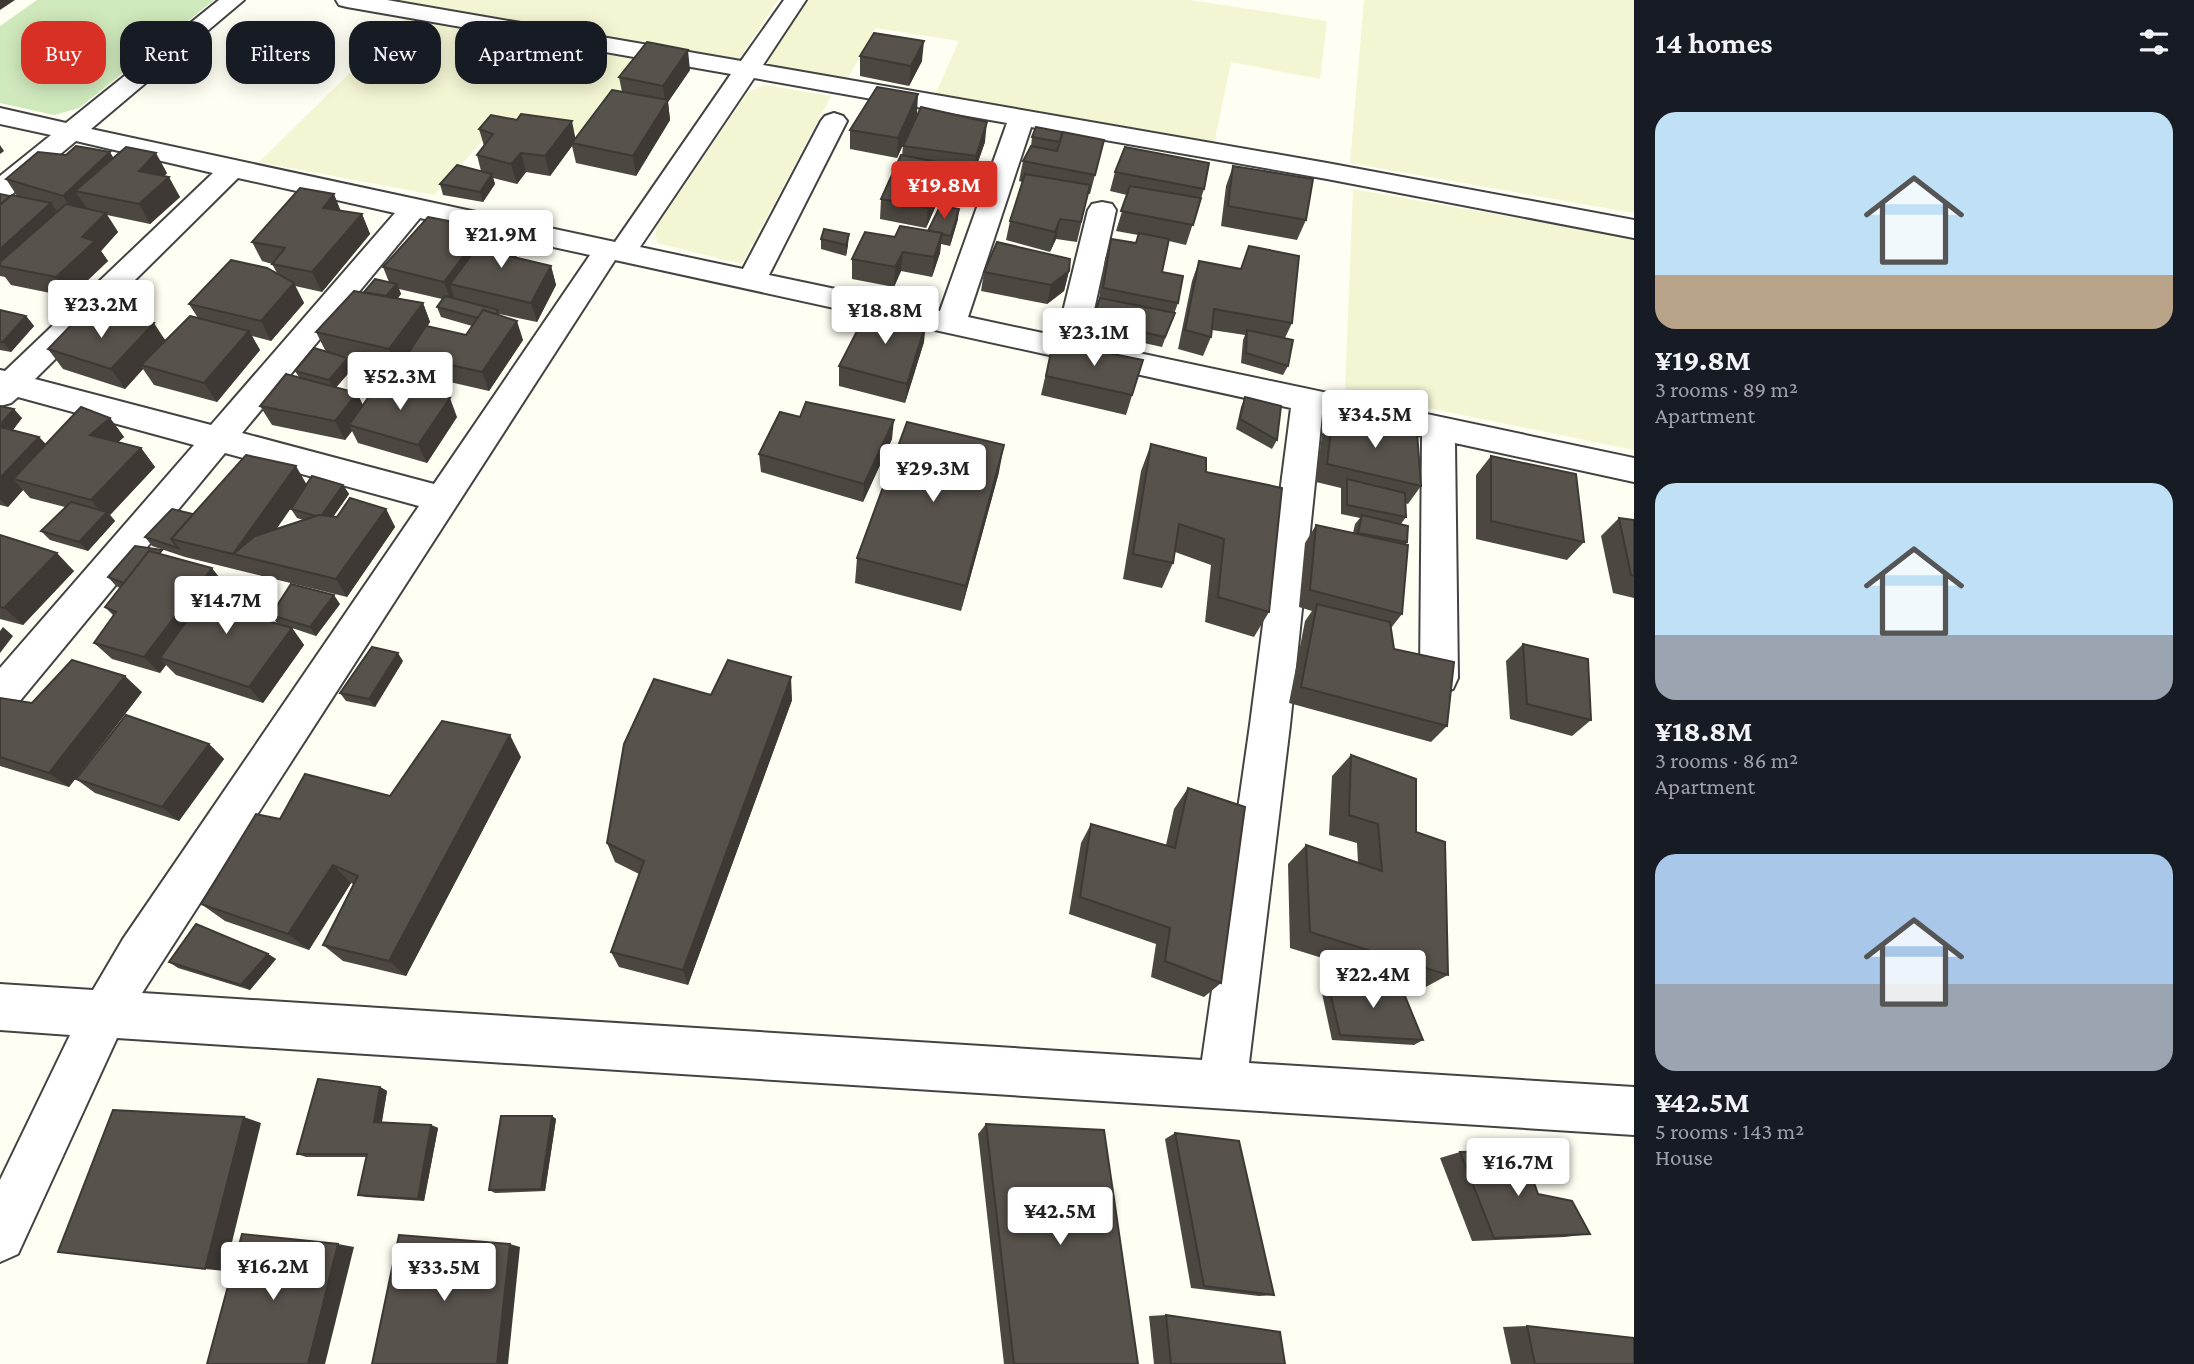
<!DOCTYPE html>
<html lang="en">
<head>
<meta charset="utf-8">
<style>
  body { margin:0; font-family:"Crimson Pro",serif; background:#242831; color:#f1f3f6; height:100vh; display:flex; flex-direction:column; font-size:26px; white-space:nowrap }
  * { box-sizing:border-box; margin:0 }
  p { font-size:23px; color:#9ea1a6 }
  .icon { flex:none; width:38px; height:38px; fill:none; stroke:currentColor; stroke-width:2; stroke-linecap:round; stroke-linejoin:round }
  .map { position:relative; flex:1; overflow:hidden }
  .side { display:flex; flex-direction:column; background:#171b24; width:560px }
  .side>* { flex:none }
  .banner { position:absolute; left:21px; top:21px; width:665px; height:63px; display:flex; gap:14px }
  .price { position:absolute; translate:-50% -60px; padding:0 16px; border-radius:7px; background:#fff; color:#222; font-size:23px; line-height:46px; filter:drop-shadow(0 2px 4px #0008) }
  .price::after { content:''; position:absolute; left:50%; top:42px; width:21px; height:16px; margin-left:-10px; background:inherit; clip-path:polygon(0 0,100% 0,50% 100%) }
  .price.on { background:#d93025; color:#fff }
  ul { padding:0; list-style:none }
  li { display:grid; align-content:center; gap:14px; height:371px; padding:0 21px }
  li span { display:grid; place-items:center; height:217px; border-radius:21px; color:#555 }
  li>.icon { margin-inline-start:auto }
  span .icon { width:126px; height:126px; fill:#fffc; stroke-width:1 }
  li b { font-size:30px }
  h2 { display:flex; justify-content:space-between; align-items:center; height:84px; padding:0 21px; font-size:30px }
  .pill { padding:0 24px; border-radius:21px; background:#171b24; box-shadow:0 4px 18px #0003; font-size:24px; line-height:63px }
  .pill.on { background:#d93025; color:#fff }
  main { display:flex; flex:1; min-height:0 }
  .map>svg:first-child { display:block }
  .farmland { fill:#f4f5d3 }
  .green { fill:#cfe9bc }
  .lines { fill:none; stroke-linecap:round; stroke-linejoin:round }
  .street-casing { stroke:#434343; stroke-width:4 }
  .street { fill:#fff; fill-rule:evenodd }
  .wall { fill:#4c4741; fill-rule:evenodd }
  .shaded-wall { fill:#3e3935 }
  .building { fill:#58524c; stroke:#3e3935; stroke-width:2 }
</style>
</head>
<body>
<main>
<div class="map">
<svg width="1634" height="1364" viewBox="0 0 1634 1364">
  <rect width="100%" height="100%" fill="#fffef3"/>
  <g class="farmland">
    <polygon points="387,0 778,0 739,59"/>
    <polygon points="807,0 1190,0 1327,21 1320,79 1231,62 1214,144 935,95 959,41 875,28 848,78 764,65"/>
    <polygon points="1364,0 1634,0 1634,213 1350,163"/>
    <polygon points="406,18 650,62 586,134 504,117 434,195 259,162"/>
    <polygon points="765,85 831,96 742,264 657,243 655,228 748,92"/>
    <polygon points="1353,189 1634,239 1634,450 1345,391"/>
  </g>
  <polygon class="green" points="37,0 214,0 79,108 54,115 0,103 0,26"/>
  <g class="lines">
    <defs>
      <path id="street" d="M219,0h25l-153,129 524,113 116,-168 -384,-67 -8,-2 -3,-5h51l354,61 43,-61h22l-43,65 564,98 307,57v18l-307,-59 -296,-52 -63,190 89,19 31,-126 4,-6 10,-2 10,2 4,6 -29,132 547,116v24l-179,-39 3,235 -5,11 -14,5 -14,-5 -5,-11 2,-242 -100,-21 -32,310 -41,338 385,24v48l-1517,-97 -99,216 -18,8v-82l70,-145 -70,-5v-46l93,6 30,-51 296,-433 -194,-53 -211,255 -14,5v-45l194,-223 -176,-48 -7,6 -11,3v-36l5,1 208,-198 -137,-32 -66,55 -10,2v-22l51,-41 -51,-11v-16l66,15zM754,78l253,45 -67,188 -171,-36 78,-154 -4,-5 -9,-3 -9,3 -4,5 -78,148 -103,-22zM238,178l157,35 -184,212 -176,-46zM420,218l170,37 -156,229 -192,-51zM615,260l676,148 -41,317 -48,335 -1060,-67z"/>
    </defs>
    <use href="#street" class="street-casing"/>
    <use href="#street" class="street"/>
  </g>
  <g class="wall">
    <polygon points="860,56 922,61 909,86 860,76"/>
    <polygon points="690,70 668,102 670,120 636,176 576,163 572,146 550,176 526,172 517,184 493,178 495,184 483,202 443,195 440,184 481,171 477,155 484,146 479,129 576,138 622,92 619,77"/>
    <polygon points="917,114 897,158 850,149 850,130"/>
    <polygon points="1032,137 1104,140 1090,194 1088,194 1077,242 1056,239 1050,252 1006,240 1010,221 1022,182 1019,181 1023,161 1031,146"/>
    <polygon points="985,142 973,176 947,172 946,183 926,228 880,219 881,199 902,155 903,146"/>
    <polygon points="66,155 113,158 167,173 164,176 180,197 150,224 107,215 118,232 101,251 108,261 70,297 11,285 5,277 0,276 0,194 10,196 17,196 6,179"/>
    <polygon points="1233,166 1306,220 1297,240 1221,226 1226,186"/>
    <polygon points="1115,172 1204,189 1186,245 1169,241 1162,272 1178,303 1162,347 1090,331 1098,304 1105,259 1111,239 1136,243 1138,235 1116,231 1127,195 1110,191"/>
    <polygon points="341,211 362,214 370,234 322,292 295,286 304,303 271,341 252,336 260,350 217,402 154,385 143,369 125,389 63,369 48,349 100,326 103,324 97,316 135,308 142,318 140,320 166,340 198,318 189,304 277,273 272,264 262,261 252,242"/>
    <polygon points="958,219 950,246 941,244 940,253 932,277 901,271 894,287 852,279 852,259 895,237 928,231"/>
    <path d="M515,231l5,19 -4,7 35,9 5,19 -19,37 -38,-8 24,26 -34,51 -74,-17 -8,-19 -10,13 -71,-16 -10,-20 48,-40 25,-10 -6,-15 104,-33zM399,289l43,10 -5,8 4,10 31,9 -6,9 -39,-8 3,-5 -7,-19 -25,-5 3,-4z"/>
    <polygon points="821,239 848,245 846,256 821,249"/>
    <polygon points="1199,261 1292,323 1285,338 1288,366 1283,375 1241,363 1243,340 1245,335 1212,330 1211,337 1203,356 1178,349 1192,281"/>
    <polygon points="1069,271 1064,291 1047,304 981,291 984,272"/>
    <polygon points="0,310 26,316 34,326 11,352 0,350"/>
    <polygon points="924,342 905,403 839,386 839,366"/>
    <polygon points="1053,342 1143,360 1126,415 1041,395"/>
    <polygon points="348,358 353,368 336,387 357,393 363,405 457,417 427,463 358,443 352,431 345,440 272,425 260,406 299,377 295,371"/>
    <polygon points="1245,397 1277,440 1272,449 1236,429 1241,407"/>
    <polygon points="0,406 22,418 13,430 39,437 46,444 110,418 124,437 118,442 141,448 155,467 110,515 115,521 88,551 50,540 41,531 65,507 30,498 23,490 8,507 0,505"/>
    <polygon points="1333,415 1421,486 1408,504 1405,503 1406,517 1401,524 1407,542 1406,544 1402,614 1391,628 1394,649 1447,726 1431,742 1289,703 1305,621 1312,611 1299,607 1305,543 1316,525 1353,533 1355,524 1360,518 1341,514 1341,488 1316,482 1322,434"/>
    <polygon points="800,417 892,439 863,502 761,472 759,454"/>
    <polygon points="1151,444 1206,472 1269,612 1254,637 1205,622 1211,565 1175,552 1173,563 1162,588 1123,579 1141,471"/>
    <polygon points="1491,456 1584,542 1567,560 1476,539 1476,475"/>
    <polygon points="999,472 961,611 855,583 857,558"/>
    <path d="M307,485h36l6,9 -16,23h4l49,-8 9,18 -48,70 -162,-40 -33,-11 -7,-9 48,-23zM304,488l-13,21 6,9 6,2 -27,9z"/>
    <polygon points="1619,518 1634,520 1634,598 1613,593 1601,536"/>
    <polygon points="0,535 74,571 23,625 0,619"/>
    <polygon points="167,556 220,577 259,591 271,608 262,619 277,623 271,615 340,604 316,636 292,628 304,645 263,703 176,675 166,665 160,673 112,659 94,643 114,616 105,607 120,588 116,586 108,577"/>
    <polygon points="1523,644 1591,720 1572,736 1510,719 1506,661"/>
    <polygon points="403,661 375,707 346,701 340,693"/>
    <polygon points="142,692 69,787 0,766 0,698 32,703"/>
    <polygon points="711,695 792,700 688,985 619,967 611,952 639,874 615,862 607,843"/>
    <polygon points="209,744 224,759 179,821 95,793 76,779"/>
    <polygon points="1351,755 1416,832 1448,975 1422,989 1290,948 1288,864 1306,845 1358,863 1357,843 1329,835 1332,776"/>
    <polygon points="521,757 406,976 343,961 323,945 353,884 351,883 309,950 225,921 201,904 280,819 390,796"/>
    <polygon points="1188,788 1221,983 1204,997 1151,977 1156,944 1069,914 1081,843 1091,824 1166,845 1174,809"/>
    <polygon points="268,954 276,959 250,990 178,968 169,962"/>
    <polygon points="1327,978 1423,1040 1414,1045 1332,1040 1320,984"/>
    <polygon points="380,1087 387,1091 382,1122 431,1125 438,1128 424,1201 366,1197 358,1195 367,1157 306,1157 297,1154"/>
    <polygon points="552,1116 556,1119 545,1191 495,1193 489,1190"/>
    <polygon points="986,1124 1138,1364 1004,1364 978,1134"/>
    <polygon points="1175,1133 1274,1295 1259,1296 1191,1288 1165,1139"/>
    <polygon points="1460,1152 1538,1194 1590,1234 1565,1237 1472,1241 1440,1158"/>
    <polygon points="1166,1315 1285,1364 1154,1364 1149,1316"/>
    <polygon points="1527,1326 1634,1364 1511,1364 1503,1327"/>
  </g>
  <g class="shaded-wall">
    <polygon points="0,0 15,0 0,10"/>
    <polygon points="924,41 922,61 909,86 911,66"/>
    <polygon points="688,50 690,70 668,102 670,120 636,176 633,156 665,105 663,86"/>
    <polygon points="918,94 917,114 897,158 898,138"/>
    <polygon points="572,121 576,141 572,143 572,146 550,176 545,156"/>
    <polygon points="987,122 985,142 973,176 976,156"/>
    <polygon points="0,145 4,151 0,154"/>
    <polygon points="110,152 122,172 75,191 86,207 76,216 63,196"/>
    <polygon points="156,153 167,173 150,191 139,171"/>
    <polygon points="521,153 526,172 517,184 511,164"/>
    <polygon points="948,164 946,183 926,228 928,208"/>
    <polygon points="492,174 495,184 483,202 480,192"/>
    <polygon points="169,177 180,197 150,224 139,204"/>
    <polygon points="334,194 342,214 323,208"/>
    <polygon points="51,203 65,223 0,266 0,249"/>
    <polygon points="959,209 958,219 950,246 951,236"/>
    <polygon points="106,213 118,232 101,251 108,261 70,297 56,277 82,237"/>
    <polygon points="362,214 370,234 322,292 312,272"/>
    <polygon points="1060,219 1056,239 1050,252 1055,232"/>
    <polygon points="485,228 491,248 450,284 454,297 451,301 444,282"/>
    <polygon points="515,231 520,250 506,273 500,254"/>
    <polygon points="942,233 940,253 932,277 934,257"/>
    <polygon points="849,234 848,245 846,256 846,245"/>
    <polygon points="903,252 901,271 894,287 895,267"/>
    <polygon points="551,266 556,285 537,322 531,303"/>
    <polygon points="1069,271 1064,291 1047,304 1051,285"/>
    <polygon points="294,283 304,303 271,341 261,321"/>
    <polygon points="397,284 401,294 384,314 379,304"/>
    <polygon points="423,303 430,322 397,368 389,349"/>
    <polygon points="135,308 142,318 124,334 118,324"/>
    <polygon points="26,316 34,326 11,352 3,342"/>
    <polygon points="517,321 523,340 489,391 482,372"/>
    <polygon points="154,323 167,343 141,365 143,369 125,389 111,369"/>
    <polygon points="926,323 924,342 905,403 907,384"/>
    <polygon points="249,331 260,350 217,402 204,383"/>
    <polygon points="348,358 353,368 334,390 329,380"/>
    <polygon points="357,393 366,412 349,425 352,431 345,440 335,421"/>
    <polygon points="450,398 457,417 427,463 418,445"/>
    <polygon points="14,409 22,418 3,442 0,438 0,425"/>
    <polygon points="110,418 124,437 105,454 90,435"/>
    <polygon points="894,420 892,439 863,502 864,484"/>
    <polygon points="39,437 56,456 13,479 23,490 8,507 0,499 0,478"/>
    <polygon points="1004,445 999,472 961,611 966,586"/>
    <polygon points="141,448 155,467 110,515 115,521 88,551 79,542 104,515 91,500"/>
    <polygon points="296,466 307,485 255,560 233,554"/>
    <polygon points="343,485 349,494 326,527 321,518"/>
    <polygon points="386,509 395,527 347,597 336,579"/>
    <polygon points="57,553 74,571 23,625 4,608"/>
    <polygon points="212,568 226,586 160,658 166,665 160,673 144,657"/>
    <polygon points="259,591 271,608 253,630 240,613"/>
    <polygon points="334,595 340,604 316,636 310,627"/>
    <polygon points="3,627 13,636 0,653 0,631"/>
    <polygon points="292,628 304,645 263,703 249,687"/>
    <polygon points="398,653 403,661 375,707 369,699"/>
    <polygon points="125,676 142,692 69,787 49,773"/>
    <polygon points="791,677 792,700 688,985 683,970"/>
    <polygon points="510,735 521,757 406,976 389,961"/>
    <polygon points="209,744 224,759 179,821 162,807"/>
    <polygon points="333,865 351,883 309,950 288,934"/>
    <polygon points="268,954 276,959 250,990 241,985"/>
    <polygon points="380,1087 387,1091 381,1125 374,1122"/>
    <polygon points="552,1116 556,1119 545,1191 541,1189"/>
    <polygon points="244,1117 261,1123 225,1271 205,1269"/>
    <polygon points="431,1125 438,1128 424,1201 418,1199"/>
    <polygon points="338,1244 354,1247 325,1364 308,1364"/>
    <polygon points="510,1244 520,1247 508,1364 497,1364"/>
  </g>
  <g class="building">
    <polygon points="874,33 924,41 911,66 860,56"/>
    <polygon points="647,42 688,50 663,86 619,77"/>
    <polygon points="877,87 918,94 898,138 850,130"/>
    <polygon points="612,90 668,100 633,156 572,143"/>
    <polygon points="921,107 987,122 976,156 903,146"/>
    <polygon points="521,114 572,121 545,156 521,153 511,164 477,155 493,134 479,129 491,115 517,120"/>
    <polygon points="1036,127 1062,132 1060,142 1032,137"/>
    <polygon points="1063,132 1104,140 1095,175 1023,161 1031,146 1057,151"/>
    <polygon points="76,146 110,152 63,196 6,179 38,152 66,155"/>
    <polygon points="126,147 156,153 139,171 169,177 139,204 75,191"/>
    <polygon points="1125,147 1209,163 1204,189 1115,172"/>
    <polygon points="901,155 948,164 928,208 881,199"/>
    <polygon points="457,165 492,174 480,192 440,184"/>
    <polygon points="1233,166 1313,179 1306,220 1228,206"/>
    <polygon points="1025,174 1090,185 1081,222 1060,219 1055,232 1010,221"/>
    <polygon points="1130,186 1201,198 1193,225 1121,211"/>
    <polygon points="300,188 334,194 323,208 362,214 312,272 272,264 285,248 252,242"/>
    <polygon points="0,194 10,196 0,205"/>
    <polygon points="12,195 51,203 0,249 0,205"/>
    <polygon points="66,204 106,213 82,237 95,241 56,277 0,266 0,262"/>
    <polygon points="940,206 959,209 951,236 942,234 942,233 928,231"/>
    <polygon points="428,217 485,228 444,282 383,267"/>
    <polygon points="493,226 515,231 500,254 551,266 531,303 450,284"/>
    <polygon points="900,226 942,233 934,257 903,252 895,267 852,259 865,232 895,237"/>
    <polygon points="824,229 849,234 846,245 821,239"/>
    <polygon points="1139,233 1169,239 1162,272 1183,276 1178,303 1103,288 1111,239 1136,243"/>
    <polygon points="997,242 1070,259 1069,271 1051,285 984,272"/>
    <polygon points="1249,246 1299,256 1292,323 1214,309 1211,337 1185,330 1199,261 1241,269"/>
    <polygon points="231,260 267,268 294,283 261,321 189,304"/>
    <polygon points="375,279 397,284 386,296 364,292"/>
    <polygon points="354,291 423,303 389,349 316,332"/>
    <polygon points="445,296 498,310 496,314 483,310 478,318 437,307"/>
    <polygon points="1100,298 1175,313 1165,337 1092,321"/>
    <polygon points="111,300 135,308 125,318 111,315 107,320 97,316"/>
    <polygon points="869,308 926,323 907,384 839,366"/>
    <polygon points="0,310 26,316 3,342 0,342"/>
    <polygon points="483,310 517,321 482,372 407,355 426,326 466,335"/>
    <polygon points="111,315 154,323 111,369 48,349 75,321 100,326"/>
    <polygon points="190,316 249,331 204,383 141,365"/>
    <polygon points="1247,330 1293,340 1288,366 1246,353"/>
    <polygon points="1053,342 1143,360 1132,395 1046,376"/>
    <polygon points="314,348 348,358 329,380 295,371"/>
    <polygon points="286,374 357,393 335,421 260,406"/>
    <polygon points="380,381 450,398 418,445 349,425"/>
    <polygon points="1245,397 1281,406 1277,440 1240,419"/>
    <polygon points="806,402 894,420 864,484 759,454 780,412 800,417"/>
    <polygon points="0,406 14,409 0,425"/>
    <polygon points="81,407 110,418 90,435 141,448 91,500 13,479"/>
    <polygon points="1333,415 1417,432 1421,486 1327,464"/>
    <polygon points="907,422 1004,445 966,586 857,558"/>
    <polygon points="0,427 39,437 0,478"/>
    <polygon points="1151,444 1206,458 1206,472 1282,488 1269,612 1218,597 1224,539 1179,524 1173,563 1133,554"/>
    <polygon points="246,455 296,466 233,554 171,539"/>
    <polygon points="1491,456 1576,474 1584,542 1491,521"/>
    <polygon points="312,476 343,485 322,515 316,516 291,509"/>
    <polygon points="1347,479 1405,493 1406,517 1347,505"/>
    <polygon points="350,498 386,509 336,579 233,554 255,536 319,515 337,517"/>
    <polygon points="71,502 107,512 79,542 41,531"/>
    <polygon points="172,509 193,514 171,539 178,548 145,537"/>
    <polygon points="1362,515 1408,526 1407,542 1358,533"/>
    <polygon points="1619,518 1634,520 1634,576 1631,575"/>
    <polygon points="1316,525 1408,545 1402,614 1310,590"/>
    <polygon points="0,535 57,553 4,608 0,607"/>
    <polygon points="135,546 162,550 159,554 149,551 124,583 108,577"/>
    <polygon points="149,551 212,568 144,657 94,643 116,612 105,607"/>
    <polygon points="218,577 259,591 240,613 292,628 249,687 160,658"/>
    <polygon points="291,584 334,595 310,627 271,615"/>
    <polygon points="1317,604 1390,622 1394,649 1454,662 1447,726 1301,687"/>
    <polygon points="1523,644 1588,659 1591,720 1527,704"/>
    <polygon points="372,647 398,653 369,699 340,693"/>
    <polygon points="72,660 125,676 49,773 0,757 0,698 32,703"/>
    <polygon points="728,660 791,677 683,970 611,952 644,861 607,843 624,744 654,679 711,695"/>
    <polygon points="126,715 209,744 162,807 76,779"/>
    <polygon points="442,721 510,735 389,961 323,945 358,876 333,865 288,934 201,904 256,814 280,819 305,774 390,796"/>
    <polygon points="1351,755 1416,779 1416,832 1445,842 1448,975 1310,932 1306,845 1382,871 1378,824 1349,815"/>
    <polygon points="1188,788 1245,807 1221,983 1165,961 1170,928 1080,897 1091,824 1175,848"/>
    <polygon points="196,924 268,954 241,985 169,962"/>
    <polygon points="1327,978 1400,984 1423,1040 1340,1035"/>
    <polygon points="318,1079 380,1087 374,1122 431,1125 418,1199 358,1195 367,1154 297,1154"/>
    <polygon points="113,1110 244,1117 205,1269 58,1252"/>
    <polygon points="501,1116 552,1116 541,1189 489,1190"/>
    <polygon points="986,1124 1104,1130 1138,1364 1014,1364"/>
    <polygon points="1175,1133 1239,1141 1274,1295 1204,1286"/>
    <polygon points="1523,1151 1538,1194 1572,1201 1590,1234 1494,1238 1460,1152"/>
    <polygon points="242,1234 338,1244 308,1364 207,1364"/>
    <polygon points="399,1235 510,1244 497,1364 372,1364"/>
    <polygon points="1166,1315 1280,1332 1285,1364 1171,1364"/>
    <polygon points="1527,1326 1634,1338 1634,1364 1535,1364"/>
  </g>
</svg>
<b class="price on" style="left:944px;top:221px">¥19.8M</b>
<b class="price" style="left:501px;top:270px">¥21.9M</b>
<b class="price" style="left:101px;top:340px">¥23.2M</b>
<b class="price" style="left:885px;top:346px">¥18.8M</b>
<b class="price" style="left:1094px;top:368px">¥23.1M</b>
<b class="price" style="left:400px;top:412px">¥52.3M</b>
<b class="price" style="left:1375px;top:450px">¥34.5M</b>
<b class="price" style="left:933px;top:504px">¥29.3M</b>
<b class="price" style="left:226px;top:636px">¥14.7M</b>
<b class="price" style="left:1373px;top:1010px">¥22.4M</b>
<b class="price" style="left:1518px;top:1198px">¥16.7M</b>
<b class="price" style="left:1060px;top:1247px">¥42.5M</b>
<b class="price" style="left:273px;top:1302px">¥16.2M</b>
<b class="price" style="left:444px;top:1303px">¥33.5M</b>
<div class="banner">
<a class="pill on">Buy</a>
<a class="pill">Rent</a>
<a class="pill">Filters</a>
<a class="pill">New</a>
<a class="pill">Apartment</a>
</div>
</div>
<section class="side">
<h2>14 homes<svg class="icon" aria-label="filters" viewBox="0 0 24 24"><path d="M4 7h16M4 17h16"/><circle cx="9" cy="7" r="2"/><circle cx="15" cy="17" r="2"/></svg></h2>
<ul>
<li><span style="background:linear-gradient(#bfe0f5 75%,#b9a48a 0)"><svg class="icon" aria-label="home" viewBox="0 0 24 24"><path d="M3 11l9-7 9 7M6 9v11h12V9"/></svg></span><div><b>¥19.8M</b><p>3 rooms · 89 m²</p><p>Apartment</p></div></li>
<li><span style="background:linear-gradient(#bfe0f5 70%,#9aa5b1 0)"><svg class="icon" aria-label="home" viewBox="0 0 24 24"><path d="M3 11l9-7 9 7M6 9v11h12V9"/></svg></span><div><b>¥18.8M</b><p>3 rooms · 86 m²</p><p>Apartment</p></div></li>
<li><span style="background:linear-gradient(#a9c7e8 60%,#9aa5b1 0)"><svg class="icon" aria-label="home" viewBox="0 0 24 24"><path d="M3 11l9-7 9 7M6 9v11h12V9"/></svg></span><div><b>¥42.5M</b><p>5 rooms · 143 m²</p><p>House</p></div></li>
</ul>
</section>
</main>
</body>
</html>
